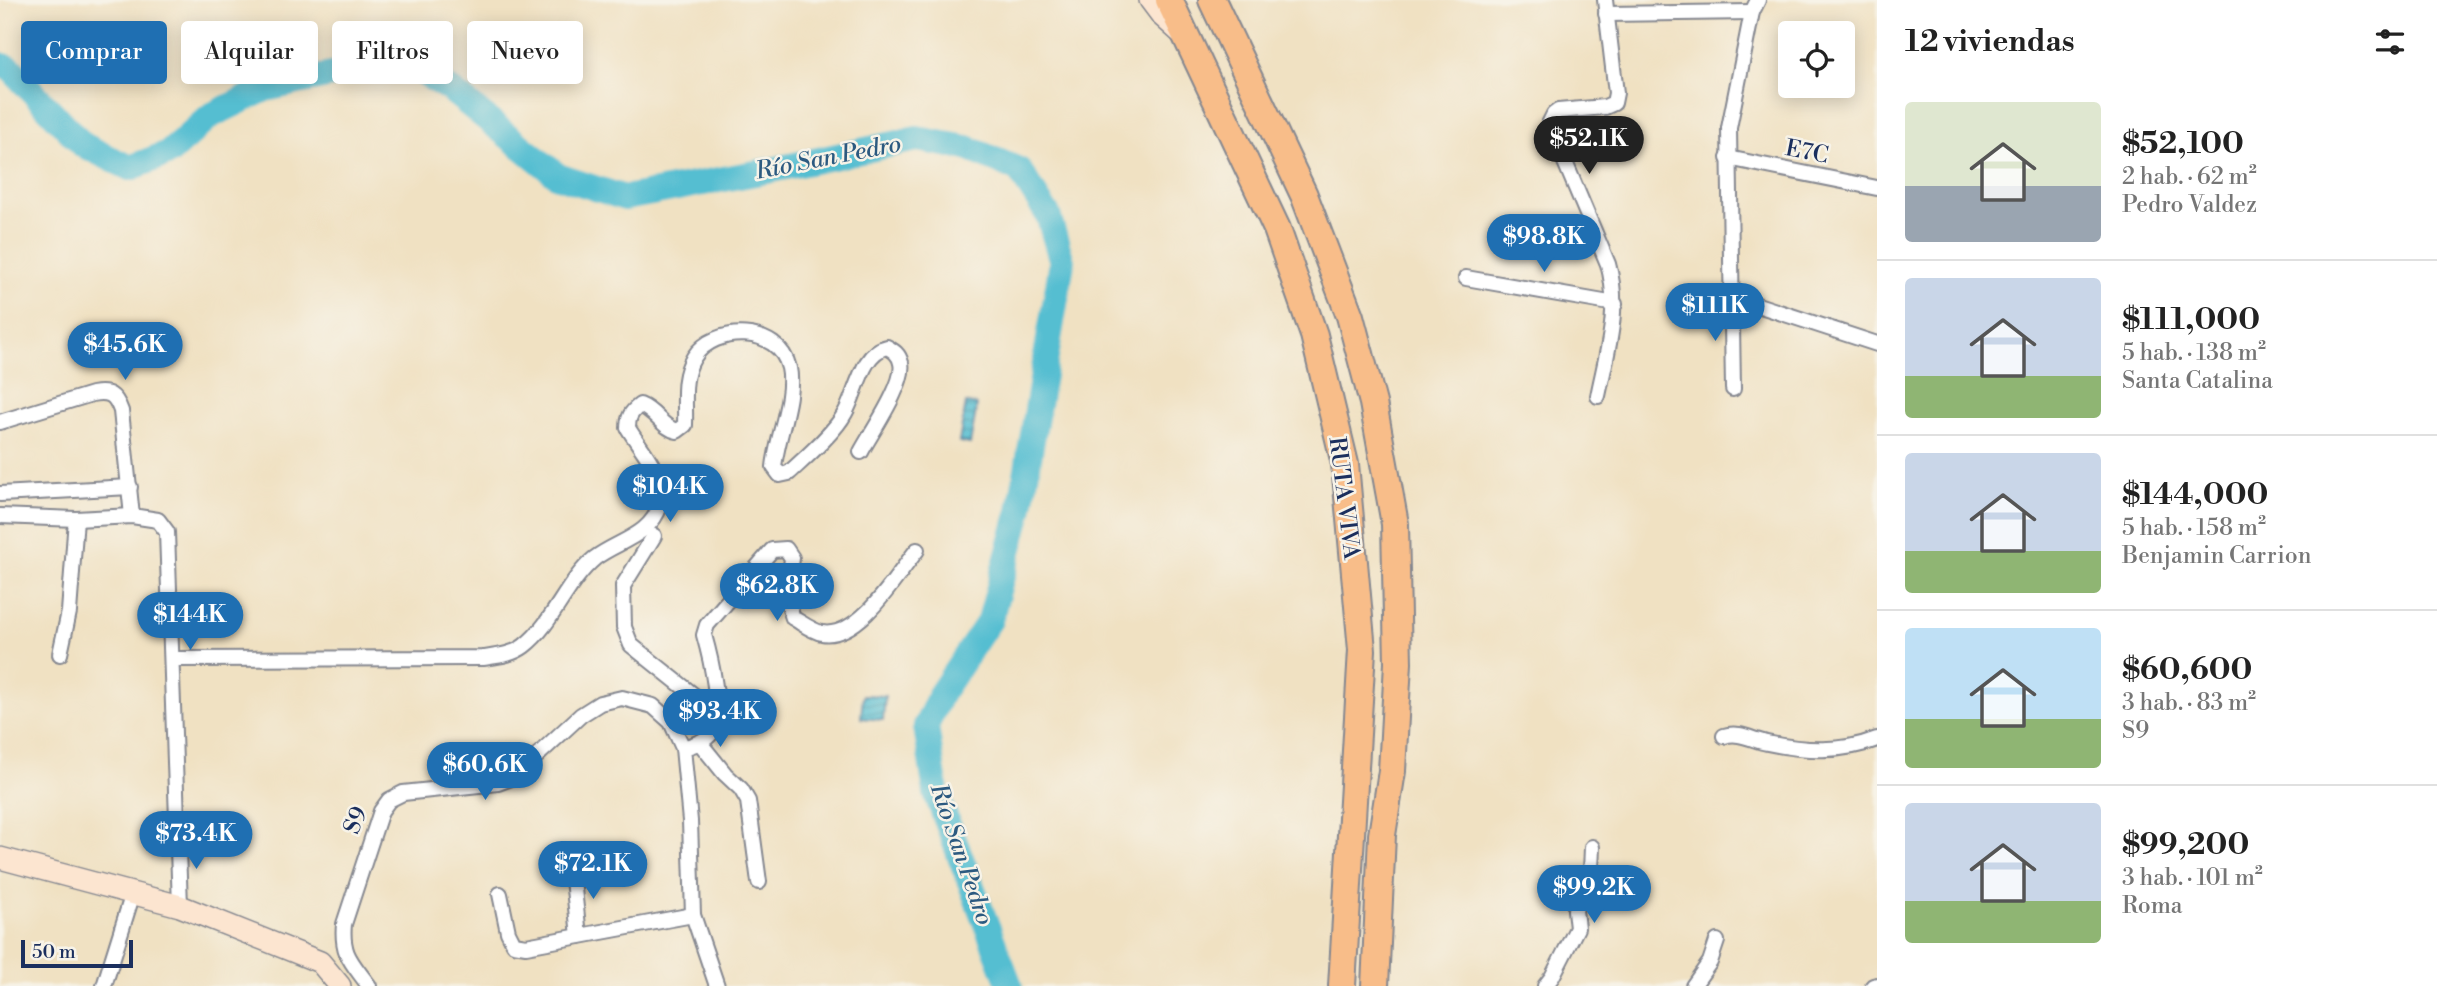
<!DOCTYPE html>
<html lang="es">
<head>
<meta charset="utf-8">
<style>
  body { margin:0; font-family:"Libre Bodoni",serif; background:#f6f6f6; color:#222; height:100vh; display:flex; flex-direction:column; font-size:26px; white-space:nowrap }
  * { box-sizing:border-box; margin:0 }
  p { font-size:23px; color:#767676 }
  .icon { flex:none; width:38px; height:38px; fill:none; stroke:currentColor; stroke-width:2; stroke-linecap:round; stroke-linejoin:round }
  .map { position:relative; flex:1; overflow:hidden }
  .details { display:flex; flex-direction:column; background:#fff; width:560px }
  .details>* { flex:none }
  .banner { position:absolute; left:21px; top:21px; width:665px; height:63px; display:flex; gap:14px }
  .buttons { position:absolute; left:1778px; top:21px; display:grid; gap:14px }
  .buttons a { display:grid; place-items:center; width:77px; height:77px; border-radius:7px; background:#fff; box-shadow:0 4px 18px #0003; font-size:35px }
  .scale { position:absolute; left:21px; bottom:18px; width:112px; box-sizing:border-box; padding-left:7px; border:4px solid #1b2f5e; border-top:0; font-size:19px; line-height:24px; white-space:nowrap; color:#1b2f5e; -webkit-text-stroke:5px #f7f3e8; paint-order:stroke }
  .price { position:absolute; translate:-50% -60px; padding:0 16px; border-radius:24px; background:#1f6fb2; color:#fff; font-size:23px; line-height:46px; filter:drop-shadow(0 2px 4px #0008) }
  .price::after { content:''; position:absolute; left:50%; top:42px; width:21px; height:16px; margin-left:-10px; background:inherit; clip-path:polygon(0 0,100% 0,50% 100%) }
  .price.on { background:#222; color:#fff }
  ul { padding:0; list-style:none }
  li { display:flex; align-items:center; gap:21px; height:175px; padding:0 28px }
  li+li { border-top:2px solid #e0e0e0 }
  li span { display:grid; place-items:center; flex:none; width:196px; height:140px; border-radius:7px; color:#555 }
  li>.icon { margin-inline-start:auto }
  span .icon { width:84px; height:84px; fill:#fffc; stroke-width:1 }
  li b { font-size:30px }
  h2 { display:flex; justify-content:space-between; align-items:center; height:84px; padding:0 28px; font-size:30px }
  .pill { padding:0 24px; border-radius:7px; background:#fff; box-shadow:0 4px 18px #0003; font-size:24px; line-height:63px }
  .pill.on { background:#1f6fb2; color:#fff }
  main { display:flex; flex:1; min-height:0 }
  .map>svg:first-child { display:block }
  .water { fill:url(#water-rules); stroke:#387698; stroke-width:2 }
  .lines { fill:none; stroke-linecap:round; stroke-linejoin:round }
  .river { stroke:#54bed1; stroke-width:26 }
  .street-casing { stroke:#868890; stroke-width:18 }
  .secondary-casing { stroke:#868890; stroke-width:24 }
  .highway-casing { stroke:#868890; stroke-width:30 }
  .street { stroke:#fff; stroke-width:14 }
  .secondary { stroke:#fce5d0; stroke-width:21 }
  .highway { stroke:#f8bd89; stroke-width:26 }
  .labels { text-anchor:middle; stroke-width:5; stroke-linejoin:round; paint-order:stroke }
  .street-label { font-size:23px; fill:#1b2f5e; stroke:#f7f3e8 }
  .water-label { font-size:24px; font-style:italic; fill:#2c5a80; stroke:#f7f3e8 }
</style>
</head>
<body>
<main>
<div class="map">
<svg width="1877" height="986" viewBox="0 0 1877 986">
  <defs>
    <pattern id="water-rules" width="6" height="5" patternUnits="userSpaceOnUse" patternTransform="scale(1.75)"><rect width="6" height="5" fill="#54bed1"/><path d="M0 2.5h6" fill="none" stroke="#459bad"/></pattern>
  </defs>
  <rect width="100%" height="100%" fill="#f7f3e8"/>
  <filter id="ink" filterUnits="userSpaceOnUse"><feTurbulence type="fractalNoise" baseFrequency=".0143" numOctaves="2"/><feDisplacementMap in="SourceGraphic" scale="14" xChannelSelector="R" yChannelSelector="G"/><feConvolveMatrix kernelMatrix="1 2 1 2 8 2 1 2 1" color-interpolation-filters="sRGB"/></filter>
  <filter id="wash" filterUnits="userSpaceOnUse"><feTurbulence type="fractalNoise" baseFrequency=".00686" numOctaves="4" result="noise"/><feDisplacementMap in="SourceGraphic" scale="28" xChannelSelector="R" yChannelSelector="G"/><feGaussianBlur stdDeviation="1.57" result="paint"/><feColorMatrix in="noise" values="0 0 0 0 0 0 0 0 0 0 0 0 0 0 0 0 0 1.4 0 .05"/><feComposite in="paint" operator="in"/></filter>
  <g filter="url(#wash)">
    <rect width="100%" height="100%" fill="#f0e1c2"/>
    <g class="water">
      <polygon points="966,403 977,405 970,444 959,442"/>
      <polygon points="863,695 885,696 883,720 861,718"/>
    </g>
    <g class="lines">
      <polyline class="river" points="0,65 10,68 83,145 130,168 169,153 210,116 265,89 392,62 415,68 452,91 558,176 625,198 776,169 917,139 967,148 1019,170 1048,215 1062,262 1020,511 990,620 941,693 926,726 936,793 1010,986"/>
    </g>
  </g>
  <g filter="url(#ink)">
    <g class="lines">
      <defs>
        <g id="street">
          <polyline points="1606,14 1752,12"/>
          <polyline points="1728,158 1877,188"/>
          <polyline points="1466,278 1615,304"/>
          <polyline points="1733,297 1877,344"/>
          <polyline points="1733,389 1729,128 1752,12 1758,0"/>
          <path d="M1598,396c9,-45 23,-86 10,-132l-59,-140 5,-10 4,-3 47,-4 9,-4 2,-10 -11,-93"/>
          <path d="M0,422l92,-28c17,-3 23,0 29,17l11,105"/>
          <polyline points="0,494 130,487"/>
          <polyline points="0,516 76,519 132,516 158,520 167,532 180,906"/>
          <polyline points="654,536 623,586 624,627 631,645 716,713"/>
          <polyline points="60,654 69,612 76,519"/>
          <path d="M173,659l310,-1c14,-2 29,-3 41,-12 30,-23 42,-64 71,-88 22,-17 56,-22 65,-53 8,-28 -19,-55 -32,-77 0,-11 3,-16 12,-23 16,6 22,23 37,26l8,-6c1,-23 -4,-47 9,-68 20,-32 85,-32 95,11 6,28 -12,69 -15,99l6,8 9,-2c16,-15 46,-41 56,-60 12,-21 17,-61 42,-66 7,4 12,7 14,16 5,20 -30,70 -40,89"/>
          <path d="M1724,736c15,-5 28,4 43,7 38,8 74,10 110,-4"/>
          <polyline points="700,743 725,774 741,789 748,801 759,882"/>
          <path d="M683,748c10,-3 22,-6 29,-16 12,-18 -2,-76 -8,-97l3,-10 65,-75 14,-1 6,9 -5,42 6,18c9,5 19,13 29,15 38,6 74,-57 95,-83"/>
          <polyline points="572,870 579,936"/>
          <polyline points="500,894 508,932 514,944 526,946 693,915"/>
          <polyline points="104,986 133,893"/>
          <path d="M369,986c-17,-24 -28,-31 -25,-62l37,-113 8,-11 14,-7 95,-10 16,-6 67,-62 19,-12 22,-5 31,8 18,16 12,26 7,73 3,94 24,71"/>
          <polyline points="1545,986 1552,977 1577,928 1575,910 1591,871 1592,847"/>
          <polyline points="1693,986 1710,962 1717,941"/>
          <polyline points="1873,986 1877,985"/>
        </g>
        <g id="secondary">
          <polyline points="1150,0 1162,16 1182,34"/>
          <polyline points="0,858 180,906 320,962 340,986"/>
        </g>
        <g id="highway">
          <polyline points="1169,0 1277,229 1314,335 1345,464 1362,650 1342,986"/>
          <polyline points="1212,0 1304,195 1350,316 1373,403 1395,524 1398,663 1392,771 1382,835 1375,986"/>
        </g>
      </defs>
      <use href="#street" class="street-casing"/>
      <use href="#secondary" class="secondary-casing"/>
      <use href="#highway" class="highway-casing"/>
      <use href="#street" class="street"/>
      <use href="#secondary" class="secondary"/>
      <use href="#highway" class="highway"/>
    </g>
  </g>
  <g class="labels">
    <g class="street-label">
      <text transform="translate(1807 151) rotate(11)" y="8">E7C</text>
      <text transform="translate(1345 498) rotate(83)" y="8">RUTA VIVA</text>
      <text transform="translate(355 820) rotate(-69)" y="8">S9</text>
    </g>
    <g class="water-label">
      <text transform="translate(828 157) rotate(-11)" y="8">Río San Pedro</text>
      <text transform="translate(962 854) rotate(71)" y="8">Río San Pedro</text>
    </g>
  </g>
</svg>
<div class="buttons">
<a><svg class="icon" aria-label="locate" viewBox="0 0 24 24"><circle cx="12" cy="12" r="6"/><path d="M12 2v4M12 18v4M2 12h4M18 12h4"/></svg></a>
</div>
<div class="scale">50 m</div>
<b class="price on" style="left:1589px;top:176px">$52.1K</b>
<b class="price" style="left:1544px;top:274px">$98.8K</b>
<b class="price" style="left:1715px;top:343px">$111K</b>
<b class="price" style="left:125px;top:382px">$45.6K</b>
<b class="price" style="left:670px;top:524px">$104K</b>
<b class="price" style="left:777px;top:623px">$62.8K</b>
<b class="price" style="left:190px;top:652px">$144K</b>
<b class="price" style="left:720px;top:749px">$93.4K</b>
<b class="price" style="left:485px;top:802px">$60.6K</b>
<b class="price" style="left:196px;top:871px">$73.4K</b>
<b class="price" style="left:593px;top:901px">$72.1K</b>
<b class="price" style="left:1594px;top:925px">$99.2K</b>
<div class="banner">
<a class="pill on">Comprar</a>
<a class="pill">Alquilar</a>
<a class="pill">Filtros</a>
<a class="pill">Nuevo</a>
</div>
</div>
<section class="details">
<h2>12 viviendas<svg class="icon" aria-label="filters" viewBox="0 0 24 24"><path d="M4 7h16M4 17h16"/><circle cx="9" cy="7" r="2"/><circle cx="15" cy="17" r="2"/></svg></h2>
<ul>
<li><span style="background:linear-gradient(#dfe7d0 60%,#9aa5b1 0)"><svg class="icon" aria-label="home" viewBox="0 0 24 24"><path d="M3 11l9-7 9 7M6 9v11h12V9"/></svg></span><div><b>$52,100</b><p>2 hab. · 62 m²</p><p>Pedro Valdez</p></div></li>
<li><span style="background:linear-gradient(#c9d6e8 70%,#8fb573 0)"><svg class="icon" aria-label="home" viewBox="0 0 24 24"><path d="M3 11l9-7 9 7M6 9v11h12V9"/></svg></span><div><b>$111,000</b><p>5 hab. · 138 m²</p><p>Santa Catalina</p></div></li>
<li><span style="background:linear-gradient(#c9d6e8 70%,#8fb573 0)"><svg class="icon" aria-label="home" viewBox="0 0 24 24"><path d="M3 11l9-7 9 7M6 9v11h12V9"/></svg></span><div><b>$144,000</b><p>5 hab. · 158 m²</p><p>Benjamin Carrion</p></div></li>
<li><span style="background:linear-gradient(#bfe0f5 65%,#8fb573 0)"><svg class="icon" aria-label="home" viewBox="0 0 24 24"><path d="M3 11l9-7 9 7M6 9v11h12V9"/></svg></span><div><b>$60,600</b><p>3 hab. · 83 m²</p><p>S9</p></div></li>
<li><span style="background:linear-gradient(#c9d6e8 70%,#8fb573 0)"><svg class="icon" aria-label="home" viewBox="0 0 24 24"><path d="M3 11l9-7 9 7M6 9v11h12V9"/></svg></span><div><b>$99,200</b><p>3 hab. · 101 m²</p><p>Roma</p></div></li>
</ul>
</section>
</main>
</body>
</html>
